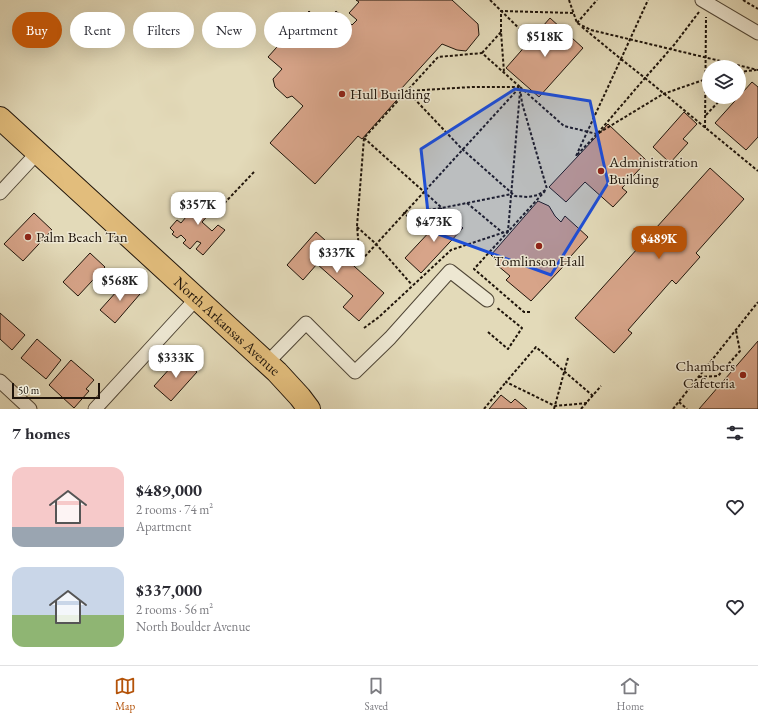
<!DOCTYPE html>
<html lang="en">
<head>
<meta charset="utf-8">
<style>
  body { margin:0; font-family:"EB Garamond",serif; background:#f2f2f3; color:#2b2b33; height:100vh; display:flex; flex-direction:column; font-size:15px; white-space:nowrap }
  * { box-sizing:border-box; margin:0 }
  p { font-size:13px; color:#7c7c81 }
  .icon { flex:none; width:22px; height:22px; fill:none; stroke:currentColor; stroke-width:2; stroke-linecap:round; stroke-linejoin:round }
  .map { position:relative; height:409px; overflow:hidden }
  .drawer { display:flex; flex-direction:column; background:#fff; flex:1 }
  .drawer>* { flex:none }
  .banner { position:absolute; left:12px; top:12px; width:400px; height:36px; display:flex; gap:8px }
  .controls { position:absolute; left:702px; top:60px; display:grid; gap:8px }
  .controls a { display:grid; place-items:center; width:44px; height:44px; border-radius:50%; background:#fff; box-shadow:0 4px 16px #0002; font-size:20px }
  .scale { position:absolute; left:12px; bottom:10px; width:88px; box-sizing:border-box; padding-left:4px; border:2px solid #1f140a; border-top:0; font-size:11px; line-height:14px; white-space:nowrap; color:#1f140a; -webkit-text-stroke:3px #ede7d2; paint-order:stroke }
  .price { position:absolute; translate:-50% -34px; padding:0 9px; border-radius:8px; background:#fff; color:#222; font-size:13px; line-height:26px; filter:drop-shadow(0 1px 2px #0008) }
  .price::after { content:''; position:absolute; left:50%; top:24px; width:12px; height:9px; margin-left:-6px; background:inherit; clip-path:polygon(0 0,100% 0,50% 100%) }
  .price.on { background:#b45309; color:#fff }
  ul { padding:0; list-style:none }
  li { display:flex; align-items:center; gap:12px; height:100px; padding:0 12px }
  li span { display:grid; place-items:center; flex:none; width:112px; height:80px; border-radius:12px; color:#555 }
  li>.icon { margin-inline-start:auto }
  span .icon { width:48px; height:48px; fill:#fffc; stroke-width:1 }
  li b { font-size:17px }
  h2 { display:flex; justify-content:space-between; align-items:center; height:48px; padding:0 12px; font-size:17px }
  .tag { padding:0 14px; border-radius:18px; background:#fff; box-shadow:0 4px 16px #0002; font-size:14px; line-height:36px }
  .tag.on { background:#b45309; color:#fff }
  .dock { display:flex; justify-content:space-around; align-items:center; height:56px; border-top:1px solid #e1e1e2; background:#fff; font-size:11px; color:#7c7c81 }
  .dock a { display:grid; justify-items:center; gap:2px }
  .dock .on { color:#b45309 }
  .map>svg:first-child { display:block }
  .building { fill:#d7a489; stroke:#1f140a }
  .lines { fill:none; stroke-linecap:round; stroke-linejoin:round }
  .minor-casing { stroke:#504636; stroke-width:15 }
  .trunk-casing { stroke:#1f140a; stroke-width:24 }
  .path { stroke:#1f140a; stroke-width:2; stroke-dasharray:3 2; stroke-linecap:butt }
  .minor { stroke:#ede7d2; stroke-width:13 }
  .trunk { stroke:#e2bd7c; stroke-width:22 }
  .marked { fill:#1d4ed8; fill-opacity:0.2; stroke:#1d4ed8; stroke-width:3; stroke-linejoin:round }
  .poi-dot { fill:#8f2418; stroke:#ede7d2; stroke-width:1.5 }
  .labels { text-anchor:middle; stroke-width:3; stroke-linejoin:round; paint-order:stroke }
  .poi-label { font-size:15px; fill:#1f140a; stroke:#ede7d2; text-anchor:start }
  .street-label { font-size:15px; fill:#1f140a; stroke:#ede7d2 }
</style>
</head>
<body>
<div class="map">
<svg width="758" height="409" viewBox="0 0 758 409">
  <rect width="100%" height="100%" fill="#e3dab9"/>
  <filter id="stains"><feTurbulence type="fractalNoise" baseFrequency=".005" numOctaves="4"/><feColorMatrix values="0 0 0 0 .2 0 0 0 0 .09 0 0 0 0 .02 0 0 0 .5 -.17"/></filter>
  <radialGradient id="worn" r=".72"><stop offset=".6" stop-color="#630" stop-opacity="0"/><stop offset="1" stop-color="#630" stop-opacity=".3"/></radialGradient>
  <g class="building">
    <polygon points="356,0 452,0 478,24 479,35 466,51 457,50 442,44 401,89 404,92 362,139 358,136 315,184 270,143 303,106 292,96 287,98 275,87 273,79 282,69 268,57 309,11 324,25 336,11 352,25 357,20 349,13 359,2"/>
    <polygon points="550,18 583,48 539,97 506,68"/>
    <polygon points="752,82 758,87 758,137 746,150 715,123"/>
    <polygon points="684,112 697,124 683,139 688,143 670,163 653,147"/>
    <polygon points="608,124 647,161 622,188 627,192 613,207 585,182 566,202 549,187"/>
    <polygon points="710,168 744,199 696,253 700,257 676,284 672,280 628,330 632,333 614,353 575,318"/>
    <polygon points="202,193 210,200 206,204 213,210 202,222 212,231 218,225 225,230 203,255 196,249 201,243 197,241 190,249 183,243 186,240 181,235 177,238 172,234 174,232 170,228 177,220 181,223 191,211 188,208"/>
    <polygon points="538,201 549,206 555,216 561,222 565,216 588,237 571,256 572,257 531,301 506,280 510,276 497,265 499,263 491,255"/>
    <polygon points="34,213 52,230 23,261 4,244"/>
    <polygon points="447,213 463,228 421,273 405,258"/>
    <polygon points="316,232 384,293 359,321 343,307 353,296 317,264 303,280 287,265"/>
    <polygon points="90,253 105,267 78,296 63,282"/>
    <polygon points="126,281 140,294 115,323 100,310"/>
    <polygon points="0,313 25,335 12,350 0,339"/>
    <polygon points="37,339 61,360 46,379 21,358"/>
    <polygon points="758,341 758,409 699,409"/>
    <polygon points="180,357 197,372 171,401 154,386"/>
    <polygon points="71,360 94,380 86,389 89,391 74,408 49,385"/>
    <polygon points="501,395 511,403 515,399 527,409 489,409"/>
  </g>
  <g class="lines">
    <defs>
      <g id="minor">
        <polyline points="702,0 758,33"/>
        <polyline points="0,193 38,152"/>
        <polyline points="267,363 306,323 355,372 390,338 450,271 487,300"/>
        <polyline points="0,381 30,409"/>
        <polyline points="95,409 196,299"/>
      </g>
      <g id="trunk">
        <path id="s1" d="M0,118l277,254 23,25 9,12"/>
      </g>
    </defs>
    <use href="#minor" class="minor-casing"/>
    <use href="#trunk" class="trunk-casing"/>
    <g class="path">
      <polyline points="490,0 529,38"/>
      <polyline points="569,0 577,23 591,30 758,70"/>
      <polyline points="743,0 758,9"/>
      <polyline points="699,12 674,45 645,78 758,171"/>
      <polyline points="577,23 597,0"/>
      <polyline points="582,27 621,59 648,0"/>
      <polyline points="501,32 501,11 573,13"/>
      <polyline points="482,53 501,32 504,72"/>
      <polygon points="621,59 645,78 597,134 576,156"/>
      <polyline points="739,72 756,70"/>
      <polyline points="739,79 745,72"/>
      <polyline points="520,87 564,126 597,134 663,94 709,78"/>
      <polyline points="407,91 462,149 515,196 528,197 538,195 547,189"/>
      <polyline points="407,91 472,87 519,87"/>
      <polyline points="706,115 723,97"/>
      <polyline points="705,128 706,17"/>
      <polyline points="364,138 442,208 424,231 404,213 442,208 512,194"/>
      <polyline points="467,203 503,233"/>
      <polyline points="214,214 254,172"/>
      <polyline points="357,227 376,244 412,285"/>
      <polyline points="339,249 352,262 358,264 520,87"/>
      <polyline points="360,261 357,226 364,138 438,57 482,53 520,87 522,103 547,189"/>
      <polyline points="530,312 524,312 474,269 545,191"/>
      <polyline points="364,328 379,317 451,250 508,231 520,92"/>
      <polyline points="488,332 508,349 522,328 496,307"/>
      <polyline points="699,377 718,376 740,351 736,331"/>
      <polyline points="679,402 687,409"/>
      <polyline points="587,403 555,406 506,382 536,347 593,396"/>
      <polyline points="484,409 506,382"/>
      <polyline points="554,409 568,358"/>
      <polyline points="581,409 601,386"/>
      <polyline points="673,409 758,302"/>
    </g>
    <use href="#minor" class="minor"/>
    <use href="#trunk" class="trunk"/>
  </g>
  <path class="marked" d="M515,89l75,12 18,82 -57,92 -121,-44 -9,-82z"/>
  <g class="poi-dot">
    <circle cx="342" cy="94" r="4"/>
    <circle cx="601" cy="171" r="4"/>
    <circle cx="28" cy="237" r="4"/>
    <circle cx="539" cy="246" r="4"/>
    <circle cx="743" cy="375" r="4"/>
  </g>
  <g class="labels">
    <g class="poi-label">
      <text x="350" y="99">Hull Building</text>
      <text x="609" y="167">Administration<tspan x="609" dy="17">Building</tspan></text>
      <text x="36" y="242">Palm Beach Tan</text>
      <text x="539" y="266" text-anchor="middle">Tomlinson Hall</text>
      <text x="735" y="371" text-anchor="end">Chambers<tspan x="735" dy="17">Cafeteria</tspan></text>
    </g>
    <g class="street-label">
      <text dy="5" stroke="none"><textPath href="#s1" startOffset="308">North Arkansas Avenue</textPath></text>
    </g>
  </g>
  <rect width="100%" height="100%" filter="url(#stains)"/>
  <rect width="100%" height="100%" fill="url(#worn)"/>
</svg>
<div class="controls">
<a><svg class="icon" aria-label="layers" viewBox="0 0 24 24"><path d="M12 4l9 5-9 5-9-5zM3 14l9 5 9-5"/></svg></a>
</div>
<div class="scale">50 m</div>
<b class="price" style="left:545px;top:58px">$518K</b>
<b class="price" style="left:198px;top:226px">$357K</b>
<b class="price" style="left:434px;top:243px">$473K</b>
<b class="price on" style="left:659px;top:260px">$489K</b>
<b class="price" style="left:337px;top:274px">$337K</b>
<b class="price" style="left:120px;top:302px">$568K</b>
<b class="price" style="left:176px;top:379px">$333K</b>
<div class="banner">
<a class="tag on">Buy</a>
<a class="tag">Rent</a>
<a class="tag">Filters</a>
<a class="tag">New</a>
<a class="tag">Apartment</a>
</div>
</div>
<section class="drawer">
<h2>7 homes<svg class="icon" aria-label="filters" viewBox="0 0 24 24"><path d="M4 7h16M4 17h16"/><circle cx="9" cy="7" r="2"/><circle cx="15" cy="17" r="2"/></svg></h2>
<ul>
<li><span style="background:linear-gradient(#f6c9c9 75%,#9aa5b1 0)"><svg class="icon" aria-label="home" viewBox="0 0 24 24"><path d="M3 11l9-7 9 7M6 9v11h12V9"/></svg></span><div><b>$489,000</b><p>2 rooms · 74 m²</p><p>Apartment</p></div><svg class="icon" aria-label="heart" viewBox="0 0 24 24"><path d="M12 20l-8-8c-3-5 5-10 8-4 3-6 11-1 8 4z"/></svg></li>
<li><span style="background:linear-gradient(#c9d6e8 60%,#8fb573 0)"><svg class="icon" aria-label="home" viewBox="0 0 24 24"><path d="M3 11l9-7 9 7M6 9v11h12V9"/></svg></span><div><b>$337,000</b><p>2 rooms · 56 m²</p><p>North Boulder Avenue</p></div><svg class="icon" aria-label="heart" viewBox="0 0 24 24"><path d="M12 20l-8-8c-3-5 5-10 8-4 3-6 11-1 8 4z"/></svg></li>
</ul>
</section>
<nav class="dock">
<a class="on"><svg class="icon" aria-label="map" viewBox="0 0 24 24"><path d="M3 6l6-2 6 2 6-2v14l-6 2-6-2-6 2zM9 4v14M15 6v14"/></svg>Map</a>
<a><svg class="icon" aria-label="saved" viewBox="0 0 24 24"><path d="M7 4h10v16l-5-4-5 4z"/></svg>Saved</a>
<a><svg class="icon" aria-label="home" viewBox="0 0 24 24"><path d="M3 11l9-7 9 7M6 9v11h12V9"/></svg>Home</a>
</nav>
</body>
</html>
